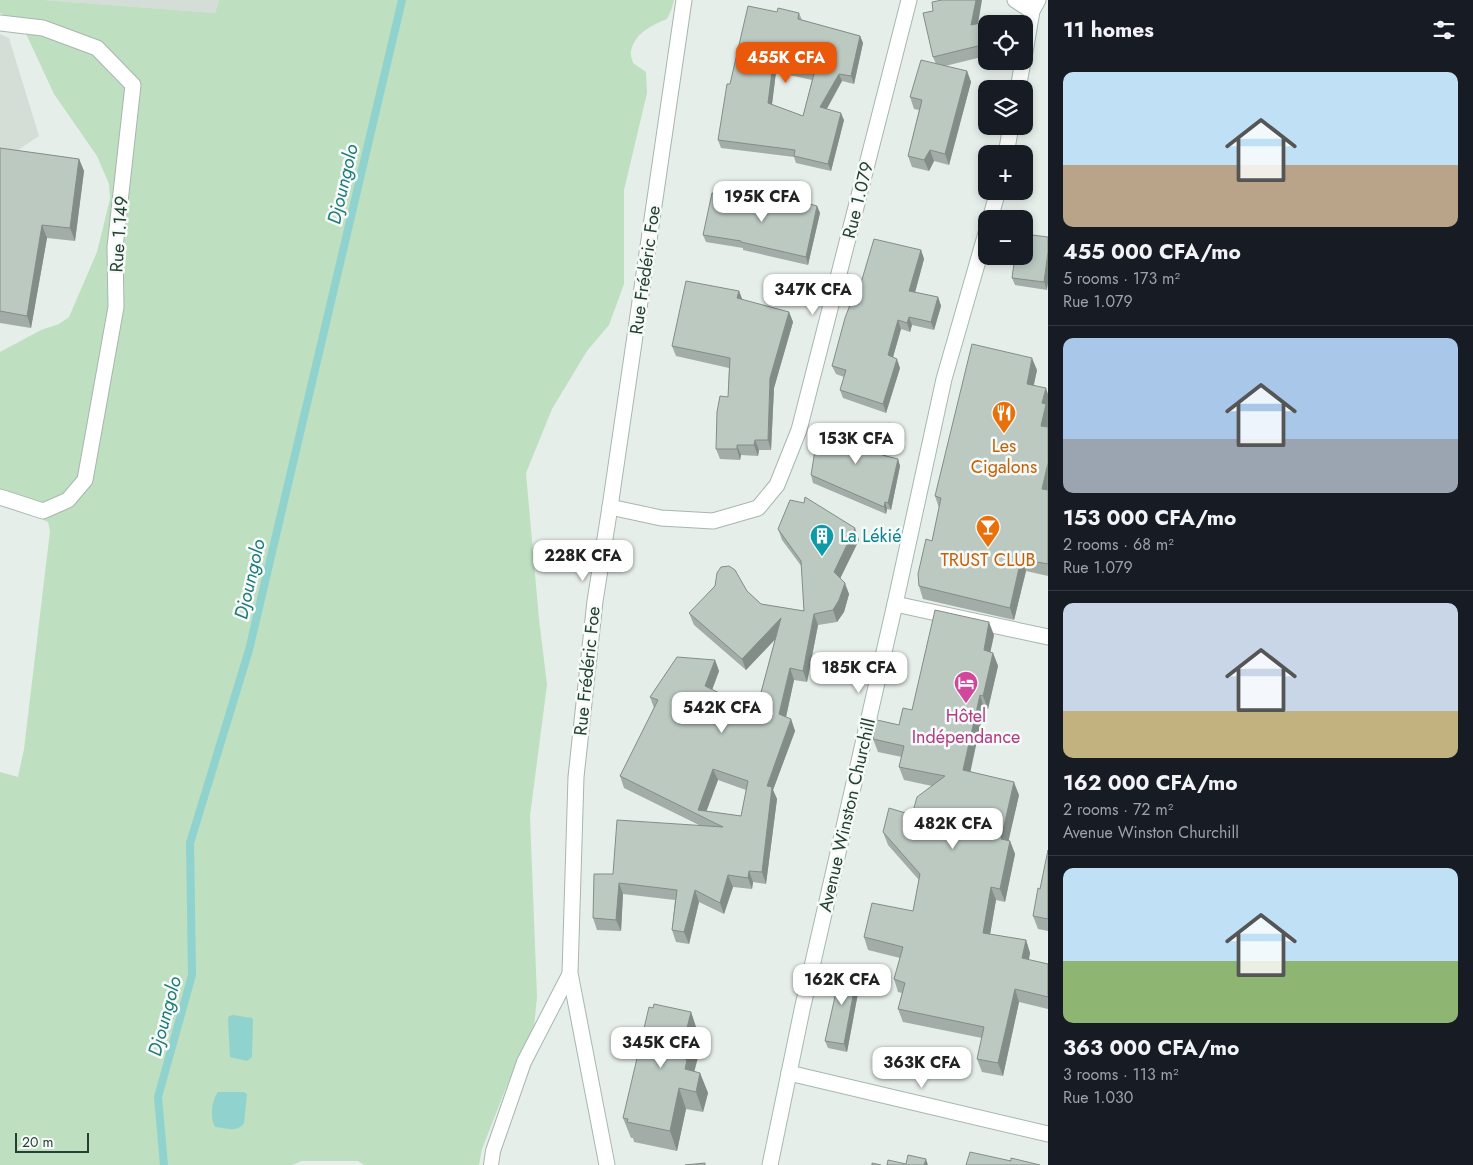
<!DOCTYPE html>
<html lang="en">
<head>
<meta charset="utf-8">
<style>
  body { margin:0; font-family:Jost,sans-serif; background:#242831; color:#f1f3f6; height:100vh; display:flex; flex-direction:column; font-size:19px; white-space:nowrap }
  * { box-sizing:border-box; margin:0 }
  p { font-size:16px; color:#9ea1a6 }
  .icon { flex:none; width:28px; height:28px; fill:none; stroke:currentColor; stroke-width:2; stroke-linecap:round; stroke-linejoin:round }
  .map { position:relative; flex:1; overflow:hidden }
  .panel { display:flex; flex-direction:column; background:#171b24; width:425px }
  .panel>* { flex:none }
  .buttons { position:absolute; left:978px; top:15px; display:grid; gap:10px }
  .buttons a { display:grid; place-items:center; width:55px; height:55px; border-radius:10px; background:#171b24; box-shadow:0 2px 8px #0003; font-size:25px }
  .scale { position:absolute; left:15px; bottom:12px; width:74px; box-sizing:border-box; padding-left:5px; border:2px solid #244033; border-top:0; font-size:14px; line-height:18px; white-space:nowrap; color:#244033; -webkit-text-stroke:4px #f6faf8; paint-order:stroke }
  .price { position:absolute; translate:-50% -42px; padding:0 11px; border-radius:10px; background:#fff; color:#222; font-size:16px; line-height:32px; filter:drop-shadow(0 1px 2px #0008) }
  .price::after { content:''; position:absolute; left:50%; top:30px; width:15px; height:11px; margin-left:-8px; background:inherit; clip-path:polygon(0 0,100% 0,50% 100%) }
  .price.current { background:#ea580c; color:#fff }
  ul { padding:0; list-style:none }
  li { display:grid; align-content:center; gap:10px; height:265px; padding:0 15px }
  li+li { border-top:1px solid #363941 }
  li span { display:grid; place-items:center; height:155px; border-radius:10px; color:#555 }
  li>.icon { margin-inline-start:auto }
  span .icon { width:90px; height:90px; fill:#fffc; stroke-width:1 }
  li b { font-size:21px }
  h2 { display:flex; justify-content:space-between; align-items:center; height:60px; padding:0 15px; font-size:21px }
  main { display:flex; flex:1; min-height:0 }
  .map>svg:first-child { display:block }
  .built { fill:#d4ded7 }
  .green { fill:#bfdfc1 }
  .water { fill:#8fd2ce }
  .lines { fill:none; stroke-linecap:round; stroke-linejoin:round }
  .stream { stroke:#8fd2ce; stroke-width:8 }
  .lane-casing { stroke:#a8b6af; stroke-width:16 }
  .street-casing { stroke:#a8b6af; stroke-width:17 }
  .secondary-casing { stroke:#a4baae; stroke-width:17 }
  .lane { stroke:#fff; stroke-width:14 }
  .street { stroke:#fff; stroke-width:15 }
  .secondary { stroke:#fff; stroke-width:15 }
  .wall { fill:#a1ada6; fill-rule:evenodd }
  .shaded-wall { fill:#838d87 }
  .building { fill:#bbc9c1; stroke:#838d87; fill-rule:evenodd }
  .labels { text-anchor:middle; stroke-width:5; stroke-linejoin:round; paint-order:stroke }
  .street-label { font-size:18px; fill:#244033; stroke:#f6faf8 }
  .food-label { font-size:18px; fill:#c56008; stroke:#f6faf8 }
  .culture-label { font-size:18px; fill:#0d838f; stroke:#f6faf8; text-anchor:start }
  .hotel-label { font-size:18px; fill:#b23c85; stroke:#f6faf8 }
  .water-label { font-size:19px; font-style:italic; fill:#1f7c79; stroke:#f6faf8 }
</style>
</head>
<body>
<main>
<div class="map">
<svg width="1048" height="1165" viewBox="0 0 1048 1165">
  <rect width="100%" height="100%" fill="#e6eee9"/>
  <g class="built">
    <polygon points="44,0 219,0 215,13"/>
    <polygon points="0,34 9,38 39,136 0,162"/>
  </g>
  <path class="green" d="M0,0h44l171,13 4,-13h455l-2,8 -5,11c-15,6 -32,14 -36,32 -1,3 1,8 2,12l13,9 1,21 -23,97v94l-15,41 -22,26 -35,58 -26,64 13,146 8,66 -17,131 7,181 -3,30 -19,38 -33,84 -3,16h-115l-6,-4h-56l-10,4h-292v-393l18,5 6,-28 26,-218 -2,-9 -48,-22v-148l41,-22 18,-6 10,-7 28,-65 13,-53 -1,-15 -12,-28 -43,-62 -33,-71 -21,-10z"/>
  <g class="water">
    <polygon points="233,1015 252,1018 253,1020 252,1057 247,1061 230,1057 228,1019 229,1016"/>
    <path d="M218,1092h26l3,2 -3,29c-6,10 -19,5 -29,4 -5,-9 -4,-26 3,-35z"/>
  </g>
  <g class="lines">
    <polyline class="stream" points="164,1165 158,1097 192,975 190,843 249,650 402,0"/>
    <defs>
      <polyline id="lane" points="491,1165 493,1151 524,1062 570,973"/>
      <g id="street">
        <polyline points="1015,0 1032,11"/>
        <polyline points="0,23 43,28 97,48 133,85 115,247 116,307 85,480 68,500 43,511 0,497"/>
        <polyline points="610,507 661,518 713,521 758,508 777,485 799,430 909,0"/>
        <polyline points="895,604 1048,637"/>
        <polyline points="789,1073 1048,1134"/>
        <polyline points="607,1165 570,973 576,777 595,601 610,507 684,0"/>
      </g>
      <g id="secondary">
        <polyline points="1024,58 1032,11 1038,0"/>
        <polyline points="1018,89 1023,61"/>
        <polyline points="1006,154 1011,126"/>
        <polyline points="990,219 998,191"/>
        <polyline points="770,1165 802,1010 895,604 944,379 986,233"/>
      </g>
    </defs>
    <use href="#lane" class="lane-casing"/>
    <use href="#street" class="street-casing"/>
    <use href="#secondary" class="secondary-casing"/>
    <use href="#lane" class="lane"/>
    <use href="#street" class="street"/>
    <use href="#secondary" class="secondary"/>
  </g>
  <g class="wall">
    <path d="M777,12l22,1 3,7 58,16 3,7 -9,41 -12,-3 -15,28 17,11 -13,51 -35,-8 -2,-6 -73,-9 -3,-8 12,-56zM776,72l36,8 -9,36 -31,-11z"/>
    <polygon points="978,23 985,34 986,40 986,56 945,66 967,71 971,82 949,165 934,161 929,171 912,167 908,156 919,110 914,109 910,97 936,64 933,57"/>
    <polygon points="0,148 79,159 84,171 75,241 47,238 31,328 0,323"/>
    <polygon points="785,204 817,206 820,213 808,265 743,250 743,248 706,242 703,235"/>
    <polygon points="1048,237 1047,290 1015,285 1012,278"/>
    <polygon points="921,250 924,259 915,292 938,297 941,306 934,330 912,325 910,332 901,329 893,357 900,368 886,413 843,398 840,390 844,377 836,374 832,366 858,293"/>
    <polygon points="739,291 742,300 789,312 793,322 774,388 771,450 759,450 758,456 741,455 740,460 720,459 716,449 728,397 729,368 676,356 672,346"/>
    <polygon points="1037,370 1034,385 1048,394 1048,576 1026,571 1014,620 923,599 919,586 932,541 939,508 935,496"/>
    <polygon points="893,430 886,456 898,459 900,466 891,510 887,509 886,514 813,483 811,475 865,439"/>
    <path d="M778,529l81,11 -19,38 9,16 -5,18 -7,10 -19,3 -11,57 -13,-2 -8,37 5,2 4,12 -22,59 4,9 -11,85 -13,-2 -1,7 -19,-2 -9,27 -25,-12 -10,42 -13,-2 -4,-12 3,-30 -52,-6 -2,37 -24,-1 -4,-12 20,-44 88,-48 -77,-38 -4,-12 34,-68 -4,-11 65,-37 4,11 -7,19 44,21 19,-72 -29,31 -52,-45 -5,-12 58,-22 14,13 43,7 -2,-44 -20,-27zM718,780l28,10 -5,26 -35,-5z"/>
    <polygon points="994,635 990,652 993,653 998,666 988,709 984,708 970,771 1019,795 1008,841 1010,841 1015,854 1005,902 996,900 990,934 1026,940 1030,953 1029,960 1048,964 1048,1009 1019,1002 1003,1076 982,1072 977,1059 982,1038 903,1022 898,1009 902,993 898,992 894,979 900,958 868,950 864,937 913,911 919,880 888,845 883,832 912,815 932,786 904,780 899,767 902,757 878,752 873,739 899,725 912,710"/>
    <polygon points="1048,850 1048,931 1038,929 1033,916 1040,889"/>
    <polygon points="861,977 847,1052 828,1048 825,1041"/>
    <polygon points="691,1012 698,1033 696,1043 699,1053 694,1071 700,1073 708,1093 703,1112 686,1109 677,1151 634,1142 633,1138 631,1138 623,1118"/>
  </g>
  <g class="shaded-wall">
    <polygon points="976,0 982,0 976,36 971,25"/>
    <polygon points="981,23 985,34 986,40 986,46"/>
    <polygon points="860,36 863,43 854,84 851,76"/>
    <polygon points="773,64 776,72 771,111 768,103"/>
    <polygon points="967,71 971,82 949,165 945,154"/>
    <polygon points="839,74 842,81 823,115 820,107"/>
    <polygon points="841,113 844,120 831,171 828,164"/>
    <polygon points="930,150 934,161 929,171 924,160"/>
    <polygon points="79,159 84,171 75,241 70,228"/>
    <polygon points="817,206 820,213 808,265 806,257"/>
    <polygon points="42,225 47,238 31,328 27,316"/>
    <polygon points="921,250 924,259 913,300 909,291"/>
    <polygon points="1048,252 1048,283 1047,290 1044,282"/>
    <polygon points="739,291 743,301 737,298"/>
    <polygon points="938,297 941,306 934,330 931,322"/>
    <polygon points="789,312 793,322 774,388 771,450 768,440 770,378"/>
    <polygon points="909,317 912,325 910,332 907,323"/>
    <polygon points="898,320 901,329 891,364 888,355"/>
    <polygon points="1032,358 1037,370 1031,396 1027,384"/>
    <polygon points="897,359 900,368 886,413 883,404"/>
    <polygon points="1046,388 1048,394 1048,428 1041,426 1042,403"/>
    <polygon points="890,423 893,430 884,462 882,455"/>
    <polygon points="755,440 759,450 758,456 754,445"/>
    <polygon points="737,445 741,455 740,460 737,449"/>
    <polygon points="898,459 900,466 891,510 888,503"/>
    <polygon points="1048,463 1048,496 1042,489"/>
    <polygon points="885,502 887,509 886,514 884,507"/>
    <polygon points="855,528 859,540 838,583 834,572"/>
    <polygon points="1021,559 1026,571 1014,620 1010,608"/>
    <polygon points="845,583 849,594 844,612 837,622 833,610"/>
    <polygon points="814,614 818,625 807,682 803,671"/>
    <polygon points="781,618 785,629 746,670 742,659"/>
    <polygon points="989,622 994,635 988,663 984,650"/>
    <polygon points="993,653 998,666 988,709 983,696"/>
    <polygon points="715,660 719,671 709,698 705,686"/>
    <polygon points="790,668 794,680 784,726 779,714"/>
    <polygon points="980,695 984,708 968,783 963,770"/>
    <polygon points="791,719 795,731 773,790 777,799 766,884 762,872 767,786"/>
    <polygon points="713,769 718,780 704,818 698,810"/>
    <polygon points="1014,782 1019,795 1006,852 1001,839"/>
    <polygon points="1010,841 1015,854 1005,902 1000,889"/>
    <polygon points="749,871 753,882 752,889 748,878"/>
    <polygon points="728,875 733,887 724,914 720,903"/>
    <polygon points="619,883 623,894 621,931 616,920"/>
    <polygon points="991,887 996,900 988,946 983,933"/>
    <polygon points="695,890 699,902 689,944 684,932"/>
    <polygon points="1026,940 1030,953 1026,971 1022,958"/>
    <polygon points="858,969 861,977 847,1052 844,1044"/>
    <polygon points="1015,989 1019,1002 1003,1076 998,1063"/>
    <polygon points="691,1012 698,1033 696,1043 699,1053 693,1077 685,1069 686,1032"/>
    <polygon points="700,1073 708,1093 703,1112 696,1092"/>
    <polygon points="679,1088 686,1109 677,1151 670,1131"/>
    <polygon points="926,1159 928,1165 924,1165"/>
  </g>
  <g class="building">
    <polygon points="942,0 976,0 971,25 981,23 986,44 933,57 923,13 933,11 932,2"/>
    <path d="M748,6l29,6 1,-4 21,5 -1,6 62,17 -9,40 -12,-2 -19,33 21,6 -13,51 -34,-8 1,-6 -77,-10 9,-56h3zM773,64l41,10 -11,42 -35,-13z"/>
    <polygon points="921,60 967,71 945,154 930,150 924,160 908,156 922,100 910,97"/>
    <polygon points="0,148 79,159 70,228 42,225 27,316 0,311"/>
    <polygon points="712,193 785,204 787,198 817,206 806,257 741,242 741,241 703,235"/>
    <polygon points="1024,234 1048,237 1048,252 1044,282 1012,278 1015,256 1024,256"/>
    <polygon points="874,239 921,250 909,291 938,297 931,322 909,317 907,323 898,320 888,355 897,359 883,404 840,390 846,370 832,366 845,318 855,292 858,293"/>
    <polygon points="686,281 739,291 737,298 789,312 770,378 768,440 755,440 754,445 737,445 737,449 716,449 717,412 720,396 728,397 730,358 672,346"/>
    <polygon points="972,344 1032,358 1027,384 1046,388 1042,403 1046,404 1041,426 1048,427 1048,463 1042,489 1048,490 1048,564 1021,559 1010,608 919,586 918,574 926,539 932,541 941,498 935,496"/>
    <polygon points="890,423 882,455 898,459 888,503 885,502 884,507 811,475 818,432 865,439"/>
    <path d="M805,497l50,31 -21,44 11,11 -6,17 -6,10 -19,4 -11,57 -13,-3 -11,46 12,5 -24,67 5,1 -10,85 -13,-1 -1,7 -20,-3 -8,28 -25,-13 -11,42 -12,-2 5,-40 -58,-7 -3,37 -23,-2 1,-44h19l4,-54 106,7 -103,-51 38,-76 -8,-3 27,-40 38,3 -10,26 51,25 25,-93 -39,41 -53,-46 26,-27 2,-13 4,-6 8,-1 6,4 12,21 14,13 43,7 -3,-50 -23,-32 12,-29 14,3zM713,769l35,12 -7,35 -43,-6z"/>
    <polygon points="935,610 989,622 984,650 993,653 983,696 980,695 963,770 1014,782 1001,839 1010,841 1000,889 991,887 983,933 1026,940 1022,958 1048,964 1048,997 1015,989 998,1063 977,1059 984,1027 898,1009 905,983 894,979 903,947 864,937 872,903 913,911 920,874 883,832 889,808 912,815 917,797 945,776 899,767 904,746 873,739 877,720 899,725 903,708 912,710"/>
    <polygon points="1048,850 1048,919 1033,916 1038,888 1040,889"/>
    <polygon points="842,966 858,969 844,1044 825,1041"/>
    <polygon points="654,1004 691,1012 686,1032 692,1033 685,1059 687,1060 685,1069 700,1073 696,1092 679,1088 670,1131 627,1122 628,1119 623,1118 649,1007 653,1008"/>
    <polygon points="970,1152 1011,1161 1011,1158 1040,1165 966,1165"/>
    <polygon points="908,1155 926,1159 924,1165 887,1165 888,1160 906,1164"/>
    <polygon points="705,1163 705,1165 685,1165"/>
    <polygon points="872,1163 881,1165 872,1165"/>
  </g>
  <defs>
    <symbol id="restaurant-pin" viewBox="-11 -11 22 30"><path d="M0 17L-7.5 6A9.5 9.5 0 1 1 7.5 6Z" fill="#e8710a" stroke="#f6faf8"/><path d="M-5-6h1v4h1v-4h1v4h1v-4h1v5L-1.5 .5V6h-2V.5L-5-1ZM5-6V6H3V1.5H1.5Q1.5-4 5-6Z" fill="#fff"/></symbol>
    <symbol id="bar-pin" viewBox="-11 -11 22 30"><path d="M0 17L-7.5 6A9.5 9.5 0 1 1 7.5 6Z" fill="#e8710a" stroke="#f6faf8"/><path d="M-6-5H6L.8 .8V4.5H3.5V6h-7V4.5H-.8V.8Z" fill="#fff"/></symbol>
    <symbol id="building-pin" viewBox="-11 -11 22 30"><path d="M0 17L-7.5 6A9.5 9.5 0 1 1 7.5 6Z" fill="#0f9aa8" stroke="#f6faf8"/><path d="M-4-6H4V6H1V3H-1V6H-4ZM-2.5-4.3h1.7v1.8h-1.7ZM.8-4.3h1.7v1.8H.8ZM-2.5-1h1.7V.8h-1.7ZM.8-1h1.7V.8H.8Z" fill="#fff"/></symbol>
    <symbol id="hotel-pin" viewBox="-11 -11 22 30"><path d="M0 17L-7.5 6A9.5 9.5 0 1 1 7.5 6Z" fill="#d1479c" stroke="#f6faf8"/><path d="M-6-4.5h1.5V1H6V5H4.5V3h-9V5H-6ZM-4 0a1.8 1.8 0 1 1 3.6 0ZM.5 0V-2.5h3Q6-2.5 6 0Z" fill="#fff"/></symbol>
  </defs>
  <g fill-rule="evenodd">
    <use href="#restaurant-pin" x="990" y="399" width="28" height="38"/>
    <use href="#bar-pin" x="974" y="513" width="28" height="38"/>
    <use href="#building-pin" x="808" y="522" width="28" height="38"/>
    <use href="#hotel-pin" x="952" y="669" width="28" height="38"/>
  </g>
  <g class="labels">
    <g class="street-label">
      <text transform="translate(858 200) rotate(-76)" y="6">Rue 1.079</text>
      <text transform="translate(119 234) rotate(-86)" y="6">Rue 1.149</text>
      <text transform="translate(645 270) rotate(-82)" y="6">Rue Frédéric Foe</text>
      <text transform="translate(587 671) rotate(-84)" y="6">Rue Frédéric Foe</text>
      <text transform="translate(847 815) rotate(-77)" y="6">Avenue Winston Churchill</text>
    </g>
    <g class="food-label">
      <text x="1004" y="452">Les<tspan x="1004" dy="21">Cigalons</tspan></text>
      <text x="988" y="566">TRUST CLUB</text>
    </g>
    <g class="culture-label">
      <text x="840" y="542">La Lékié</text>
    </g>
    <g class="hotel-label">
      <text x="966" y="722">Hôtel<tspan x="966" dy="21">Indépendance</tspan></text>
    </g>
    <g class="water-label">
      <text transform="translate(342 184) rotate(-77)" y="7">Djoungolo</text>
      <text transform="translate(249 579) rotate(-77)" y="7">Djoungolo</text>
      <text transform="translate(164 1016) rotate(-75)" y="7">Djoungolo</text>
    </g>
  </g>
</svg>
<div class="buttons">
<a><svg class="icon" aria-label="locate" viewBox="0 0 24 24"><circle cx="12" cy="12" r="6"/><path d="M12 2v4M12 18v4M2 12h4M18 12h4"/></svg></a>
<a><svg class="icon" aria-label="layers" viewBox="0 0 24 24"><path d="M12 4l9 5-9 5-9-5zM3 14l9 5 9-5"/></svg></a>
<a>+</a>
<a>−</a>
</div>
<div class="scale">20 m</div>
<b class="price current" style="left:786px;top:84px">455K CFA</b>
<b class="price" style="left:762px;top:223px">195K CFA</b>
<b class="price" style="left:813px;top:316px">347K CFA</b>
<b class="price" style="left:856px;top:465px">153K CFA</b>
<b class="price" style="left:583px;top:582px">228K CFA</b>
<b class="price" style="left:859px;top:694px">185K CFA</b>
<b class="price" style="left:722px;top:734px">542K CFA</b>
<b class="price" style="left:953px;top:850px">482K CFA</b>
<b class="price" style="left:842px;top:1006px">162K CFA</b>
<b class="price" style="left:661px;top:1069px">345K CFA</b>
<b class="price" style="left:922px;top:1089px">363K CFA</b>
</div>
<section class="panel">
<h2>11 homes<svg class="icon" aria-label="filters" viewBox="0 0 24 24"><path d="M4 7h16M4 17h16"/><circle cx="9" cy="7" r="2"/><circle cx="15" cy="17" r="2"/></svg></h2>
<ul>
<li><span style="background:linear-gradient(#bfe0f5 60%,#b9a48a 0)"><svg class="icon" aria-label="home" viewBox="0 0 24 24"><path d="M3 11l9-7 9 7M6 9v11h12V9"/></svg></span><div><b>455 000 CFA/mo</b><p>5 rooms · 173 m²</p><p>Rue 1.079</p></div></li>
<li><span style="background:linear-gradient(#a9c7e8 65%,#9aa5b1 0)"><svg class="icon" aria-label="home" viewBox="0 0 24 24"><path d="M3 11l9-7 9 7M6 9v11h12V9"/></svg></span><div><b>153 000 CFA/mo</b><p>2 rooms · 68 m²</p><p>Rue 1.079</p></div></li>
<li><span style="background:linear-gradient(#c9d6e8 70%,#c2b280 0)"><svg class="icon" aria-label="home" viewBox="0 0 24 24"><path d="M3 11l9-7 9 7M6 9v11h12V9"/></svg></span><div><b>162 000 CFA/mo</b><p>2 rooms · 72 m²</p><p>Avenue Winston Churchill</p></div></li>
<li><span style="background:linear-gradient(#bfe0f5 60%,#8fb573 0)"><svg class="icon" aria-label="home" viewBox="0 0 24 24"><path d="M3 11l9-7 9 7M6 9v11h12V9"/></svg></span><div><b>363 000 CFA/mo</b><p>3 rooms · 113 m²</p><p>Rue 1.030</p></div></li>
</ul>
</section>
</main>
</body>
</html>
